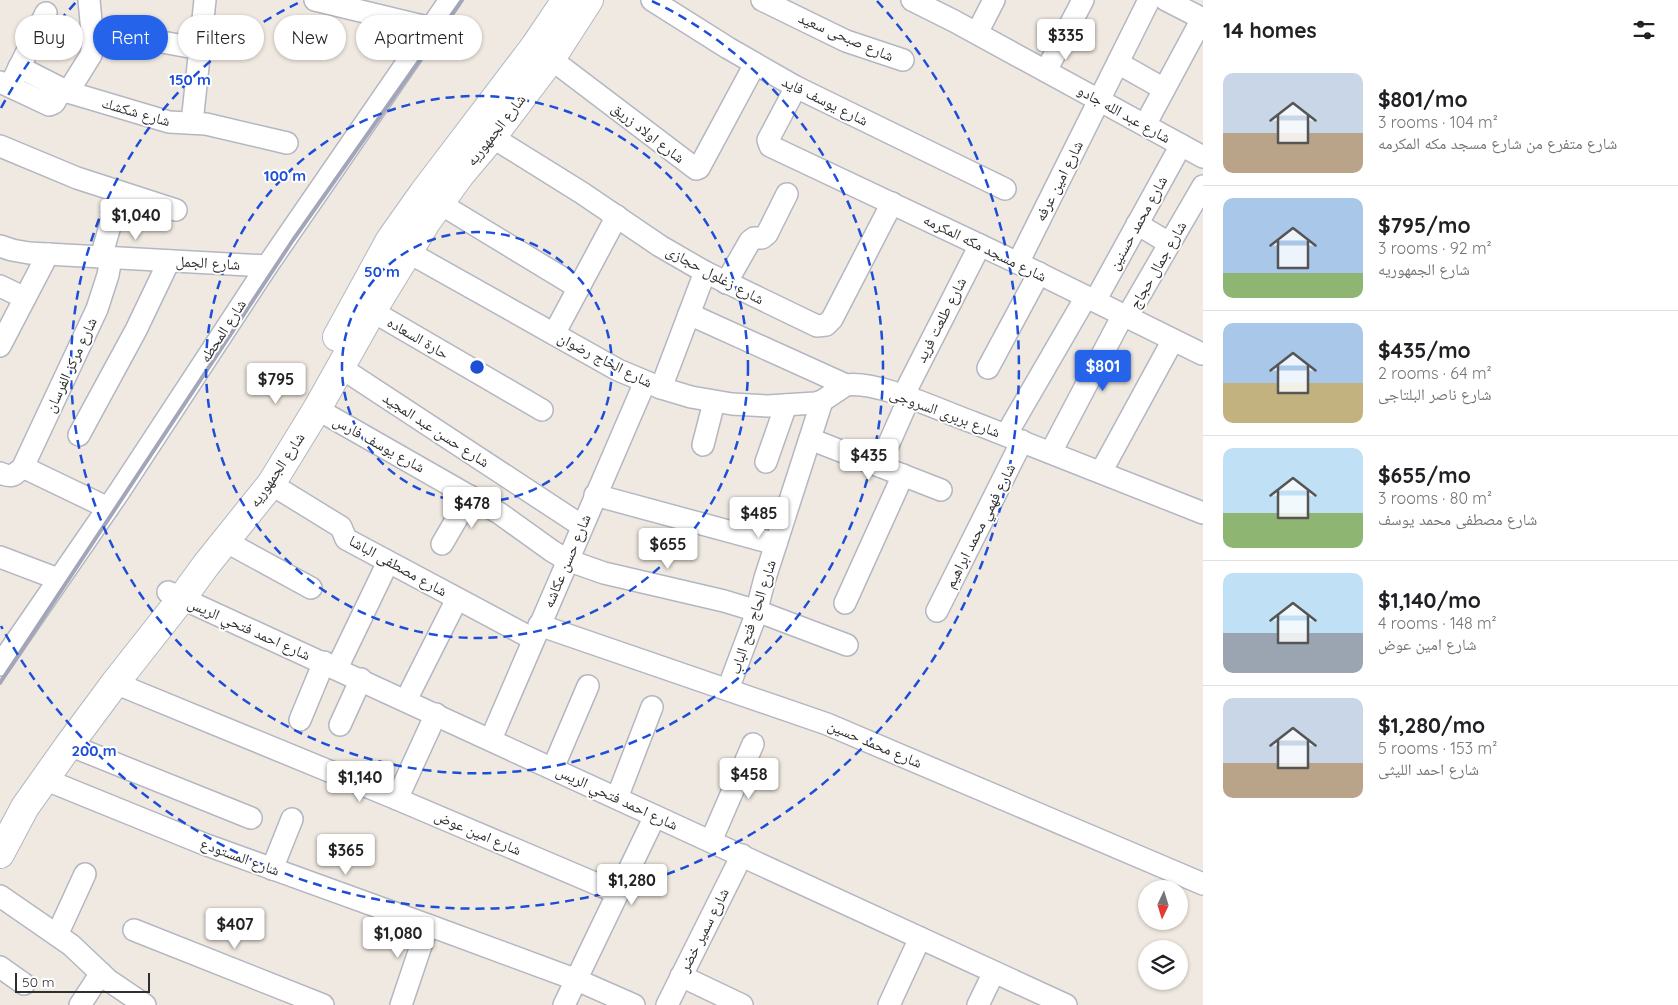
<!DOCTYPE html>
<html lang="en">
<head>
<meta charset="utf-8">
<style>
  body { margin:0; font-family:Quicksand,"Noto Naskh Arabic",sans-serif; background:#f2f2f2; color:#202124; height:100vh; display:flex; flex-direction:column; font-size:19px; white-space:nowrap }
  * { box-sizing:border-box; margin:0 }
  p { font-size:16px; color:#757577 }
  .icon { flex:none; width:28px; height:28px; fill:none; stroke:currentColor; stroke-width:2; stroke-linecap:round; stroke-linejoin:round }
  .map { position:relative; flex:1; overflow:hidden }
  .panel { display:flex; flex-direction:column; background:#fff; width:475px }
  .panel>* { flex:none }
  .top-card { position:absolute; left:15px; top:15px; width:475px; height:45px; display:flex; gap:10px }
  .needle { width:32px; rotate:184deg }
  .fabs { position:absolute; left:1138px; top:880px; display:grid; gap:10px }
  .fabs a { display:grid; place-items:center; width:50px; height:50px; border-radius:50%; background:#fff; box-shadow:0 1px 4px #0004; font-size:25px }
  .scale { position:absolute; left:15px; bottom:12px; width:135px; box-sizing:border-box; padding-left:5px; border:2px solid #2e2e2e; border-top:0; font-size:14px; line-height:18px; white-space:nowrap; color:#2e2e2e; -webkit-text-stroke:4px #fff; paint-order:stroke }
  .price { position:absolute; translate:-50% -42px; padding:0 11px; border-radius:5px; background:#fff; color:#222; font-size:16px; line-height:32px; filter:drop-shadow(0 1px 2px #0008) }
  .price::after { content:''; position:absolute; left:50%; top:30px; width:15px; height:11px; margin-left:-8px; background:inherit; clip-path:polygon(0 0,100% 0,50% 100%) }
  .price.on { background:#2563eb; color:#fff }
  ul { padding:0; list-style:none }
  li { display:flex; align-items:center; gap:15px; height:125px; padding:0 20px }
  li+li { border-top:1px solid #e0e0e0 }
  li span { display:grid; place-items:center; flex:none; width:140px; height:100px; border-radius:10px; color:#555 }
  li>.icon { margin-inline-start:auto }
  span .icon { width:60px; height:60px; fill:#fffc; stroke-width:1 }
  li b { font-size:21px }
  h2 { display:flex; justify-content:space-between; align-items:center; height:60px; padding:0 20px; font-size:21px }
  .tag { padding:0 18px; border-radius:22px; background:#fff; box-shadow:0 1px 4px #0004; font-size:18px; line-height:45px }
  .tag.on { background:#2563eb; color:#fff }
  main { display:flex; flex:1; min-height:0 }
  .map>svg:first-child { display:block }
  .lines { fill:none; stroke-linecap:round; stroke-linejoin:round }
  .street-casing { stroke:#b4b7c1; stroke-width:24 }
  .secondary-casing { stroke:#b4b7c1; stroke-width:30 }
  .street { stroke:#fff; stroke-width:21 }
  .secondary { stroke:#fff; stroke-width:28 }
  .rail { stroke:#a3a6b8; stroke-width:4 }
  .ring { fill:none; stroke:#1d4ed8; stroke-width:2.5; stroke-dasharray:9 6 }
  .labels { text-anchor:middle; stroke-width:4; stroke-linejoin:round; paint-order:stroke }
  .street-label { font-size:15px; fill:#2e2e2e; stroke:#fff }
  .centre { fill:#1d4ed8; stroke:#fff; stroke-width:2.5 }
  .ring-label { font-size:15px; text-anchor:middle; font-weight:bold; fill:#1d4ed8; stroke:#fff; stroke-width:4; stroke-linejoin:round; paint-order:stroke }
</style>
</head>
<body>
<main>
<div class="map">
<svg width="1203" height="1005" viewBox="0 0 1203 1005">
  <rect width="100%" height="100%" fill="#efe9e1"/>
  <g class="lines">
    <defs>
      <g id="street">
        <polyline points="315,0 431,28"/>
        <polyline points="652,0 728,48 796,87 1005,189"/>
        <polyline points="762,0 846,41 903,60"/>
        <polyline points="912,0 954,21 1203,157"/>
        <polyline points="1166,0 1203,19"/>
        <polyline points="92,29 200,49"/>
        <polyline points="977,33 994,0"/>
        <polyline points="551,59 696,169 699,168 755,64"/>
        <polyline points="1118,63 1164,89"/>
        <polyline points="19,67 68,92 169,122 206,124 287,143"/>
        <polyline points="1046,71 1083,0"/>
        <polyline points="0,82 49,105 54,103 62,90"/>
        <polyline points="10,86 46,13"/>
        <polyline points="796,87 768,140 770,146 1018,263 1202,354"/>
        <polyline points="68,92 91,55 93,43 89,0"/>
        <polyline points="192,123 205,0"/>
        <polyline points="1145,125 1202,19"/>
        <polyline points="492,137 582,193 660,246 705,272 817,326 826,325 832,319 892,203"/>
        <polyline points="0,146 77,178 176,210"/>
        <polyline points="439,203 579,288"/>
        <polyline points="1137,224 1169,243"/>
        <polyline points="0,246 12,250 29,253 267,266"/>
        <polyline points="408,252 618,370 661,388 691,397 732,404 768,406 815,403 822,401 846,385"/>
        <polyline points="101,257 120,192"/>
        <polyline points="1018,263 1149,0"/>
        <polyline points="726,283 750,241 754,238 762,238 767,234 787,194"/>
        <polyline points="0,286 25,298"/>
        <polyline points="1095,301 1181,145"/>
        <polyline points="372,311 542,410"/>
        <path d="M689,314l157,71c31,-5 95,26 126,37 77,30 154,60 231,91"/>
        <polyline points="1127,317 1203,186"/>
        <polyline points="554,334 617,216"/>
        <polyline points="0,346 48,254"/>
        <polyline points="340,367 582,526"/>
        <polyline points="988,368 1039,273"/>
        <polyline points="661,388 705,272"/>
        <polyline points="903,396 980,245"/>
        <polyline points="317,409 499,513 552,551 567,560 604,573 724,601 757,611 847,645"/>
        <polyline points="79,435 136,330 169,261"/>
        <polyline points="1006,435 1086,297"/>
        <polyline points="810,439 941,490"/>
        <polyline points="703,445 714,402"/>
        <polyline points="1051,452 1123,315"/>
        <polyline points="766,462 786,405"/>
        <polyline points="879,466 909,398"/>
        <polyline points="22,469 97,309 108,275 111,258"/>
        <polyline points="1101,472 1173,340"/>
        <path d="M0,473c19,8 13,-5 27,-4l81,39"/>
        <polyline points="271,484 341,527 346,539 533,639"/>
        <polyline points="595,495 776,544"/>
        <polyline points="225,541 311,588"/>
        <polyline points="442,544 470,496"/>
        <polyline points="0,557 58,579"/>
        <polyline points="168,592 1066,1005"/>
        <polyline points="845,603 903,475"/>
        <polyline points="937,611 1022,441"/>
        <polyline points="539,625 827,724 1203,884"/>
        <polyline points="0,665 119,492 267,266 450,0"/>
        <polyline points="337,668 388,562"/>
        <polyline points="115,683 397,799 618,893"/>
        <polyline points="728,689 754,620 765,578 822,401"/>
        <polyline points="406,700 457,599"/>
        <polyline points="300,720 324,662"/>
        <polyline points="340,725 361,679"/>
        <polyline points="491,739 645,382"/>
        <polyline points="69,745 251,818"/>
        <polyline points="553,768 588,686"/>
        <polyline points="44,779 204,844 428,925 577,980 634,1005"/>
        <polyline points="617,798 652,707"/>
        <polyline points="397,799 436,714"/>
        <polyline points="711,841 753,744"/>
        <polyline points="272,869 292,819"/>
        <polyline points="0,896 71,945 108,980 145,1005"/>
        <polyline points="134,930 323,1005"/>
        <polyline points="57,935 85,874"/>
        <polyline points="0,967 24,984"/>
        <polyline points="681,976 742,1005"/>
        <polyline points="80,1005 101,973"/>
        <polyline points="401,1005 428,925"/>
        <polyline points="564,1005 655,816"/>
        <polyline points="667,1005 742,855"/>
        <polyline points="889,1005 920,938"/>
        <polyline points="978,1005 994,972"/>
      </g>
      <g id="secondary">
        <polyline points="337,337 390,240 424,192 535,46 566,0"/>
        <polyline points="0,854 25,807 69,745 115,683 182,598 206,565 271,484 317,409 372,311 427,221 460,175 492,137 551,59 589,0"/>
      </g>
    </defs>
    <use href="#street" class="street-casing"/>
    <use href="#secondary" class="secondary-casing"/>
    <use href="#street" class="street"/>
    <use href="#secondary" class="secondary"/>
    <polyline class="rail" points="0,683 293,240 462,0"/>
  </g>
  <g class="ring">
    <circle cx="477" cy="367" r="135"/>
    <circle cx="477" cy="367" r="271"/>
    <path d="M652 1A406 406 0 1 1 302 1"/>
    <path d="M1 108A542 542 0 0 1 77 1M877 1A542 542 0 1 1 1 626"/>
  </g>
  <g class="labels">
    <g class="street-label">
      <text transform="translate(846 37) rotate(23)" y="5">شارع صبحى سعيد</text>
      <text transform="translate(825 101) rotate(26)" y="5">شارع يوسف فايد</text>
      <text transform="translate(136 112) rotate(16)" y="5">شارع شكشك</text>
      <text transform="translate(1124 114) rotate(29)" y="5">شارع عبد الله جادو</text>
      <text transform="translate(496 130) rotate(-52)" y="5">شارع الجمهوريه</text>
      <text transform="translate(648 133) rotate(38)" y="5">شارع اولاد زريق</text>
      <text transform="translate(1059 181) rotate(-63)" y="5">شارع امين عرفه</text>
      <text transform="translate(1138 223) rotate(-61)" y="5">شارع محمد حسنين</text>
      <text transform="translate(985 248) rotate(26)" y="5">شارع مسجد مكه المكرمه</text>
      <text transform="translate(208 263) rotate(3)" y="5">شارع الجمل</text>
      <text transform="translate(1158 265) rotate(-60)" y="5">شارع جمال حجاج</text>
      <text transform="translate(715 275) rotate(28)" y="5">شارع زغلول حجازى</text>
      <text transform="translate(941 320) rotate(-63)" y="5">شارع طلعت فريد</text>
      <text transform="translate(223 331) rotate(-57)" y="5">شارع المحطه</text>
      <text transform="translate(418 338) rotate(30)" y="5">حارة السعاده</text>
      <text transform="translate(605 360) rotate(27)" y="5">شارع الحاج رضوان</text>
      <text transform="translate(71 365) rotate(-65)" y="5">شارع مركز الفرسان</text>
      <text transform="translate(945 413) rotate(20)" y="5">شارع بربرى السروجى</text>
      <text transform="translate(436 430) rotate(33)" y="5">شارع حسن عبد المجيد</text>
      <text transform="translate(379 444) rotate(29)" y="5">شارع يوسف فارس</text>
      <text transform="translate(277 470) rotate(-56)" y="5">شارع الجمهوريه</text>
      <text transform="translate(980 526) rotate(-63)" y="5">شارع فهمي محمد ابراهيم</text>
      <text transform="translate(567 561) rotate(-67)" y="5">شارع حسن عكاشه</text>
      <text transform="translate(398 566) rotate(29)" y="5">شارع مصطفى الباشا</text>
      <text transform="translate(753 617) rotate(-72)" y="5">شارع الحاج فتح الباب</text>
      <text transform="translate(249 629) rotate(24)" y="5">شارع احمد فتحي الريس</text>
      <text transform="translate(875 744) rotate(23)" y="5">شارع محمد حسين</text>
      <text transform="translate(617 798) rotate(25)" y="5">شارع احمد فتحي الريس</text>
      <text transform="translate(478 833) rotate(23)" y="5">شارع امين عوض</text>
      <text transform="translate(240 857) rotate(20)" y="5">شارع المستودع</text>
      <text transform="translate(704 930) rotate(-63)" y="5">شارع سمير خضر</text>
    </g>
  </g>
  <circle cx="477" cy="367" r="8" class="centre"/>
  <g class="ring-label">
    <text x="190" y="85">150 m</text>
    <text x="285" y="181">100 m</text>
    <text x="382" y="277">50 m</text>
    <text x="94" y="756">200 m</text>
  </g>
</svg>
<div class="fabs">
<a><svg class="needle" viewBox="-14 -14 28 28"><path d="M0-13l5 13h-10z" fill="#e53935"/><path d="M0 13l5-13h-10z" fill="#757577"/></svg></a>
<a><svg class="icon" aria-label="layers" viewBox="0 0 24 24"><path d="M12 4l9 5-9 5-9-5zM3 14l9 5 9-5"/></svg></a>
</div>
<div class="scale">50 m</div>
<b class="price" style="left:1066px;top:61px">$335</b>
<b class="price" style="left:136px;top:241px">$1,040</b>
<b class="price on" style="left:1103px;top:392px">$801</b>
<b class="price" style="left:276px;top:405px">$795</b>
<b class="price" style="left:869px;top:481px">$435</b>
<b class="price" style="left:472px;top:529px">$478</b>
<b class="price" style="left:759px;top:539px">$485</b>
<b class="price" style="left:668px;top:570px">$655</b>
<b class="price" style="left:749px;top:800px">$458</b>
<b class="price" style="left:360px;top:803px">$1,140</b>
<b class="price" style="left:346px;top:876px">$365</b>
<b class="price" style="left:632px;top:906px">$1,280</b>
<b class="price" style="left:235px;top:950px">$407</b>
<b class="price" style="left:398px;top:959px">$1,080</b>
<div class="top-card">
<a class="tag">Buy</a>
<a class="tag on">Rent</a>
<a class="tag">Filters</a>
<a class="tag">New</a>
<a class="tag">Apartment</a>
</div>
</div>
<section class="panel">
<h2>14 homes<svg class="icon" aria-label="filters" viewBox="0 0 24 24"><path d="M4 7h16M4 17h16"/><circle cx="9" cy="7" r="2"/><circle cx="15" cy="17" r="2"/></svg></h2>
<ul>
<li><span style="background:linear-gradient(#c9d6e8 60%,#b9a48a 0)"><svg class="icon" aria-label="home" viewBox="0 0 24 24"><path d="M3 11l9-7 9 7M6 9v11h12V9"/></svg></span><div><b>$801/mo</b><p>3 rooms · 104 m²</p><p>شارع متفرع من شارع مسجد مكه المكرمه</p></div></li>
<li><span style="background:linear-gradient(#a9c7e8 75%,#8fb573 0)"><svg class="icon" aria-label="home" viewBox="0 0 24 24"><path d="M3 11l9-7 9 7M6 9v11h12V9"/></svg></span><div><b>$795/mo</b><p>3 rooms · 92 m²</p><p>شارع الجمهوريه</p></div></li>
<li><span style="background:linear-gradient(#a9c7e8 60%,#c2b280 0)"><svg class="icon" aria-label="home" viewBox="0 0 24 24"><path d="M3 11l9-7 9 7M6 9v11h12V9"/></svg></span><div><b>$435/mo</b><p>2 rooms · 64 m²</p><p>شارع ناصر البلتاجى</p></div></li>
<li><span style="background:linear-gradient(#bfe0f5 65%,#8fb573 0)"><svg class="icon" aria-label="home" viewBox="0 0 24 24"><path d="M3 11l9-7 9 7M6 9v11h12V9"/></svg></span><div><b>$655/mo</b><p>3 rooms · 80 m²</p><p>شارع مصطفى محمد يوسف</p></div></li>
<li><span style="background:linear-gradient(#bfe0f5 60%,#9aa5b1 0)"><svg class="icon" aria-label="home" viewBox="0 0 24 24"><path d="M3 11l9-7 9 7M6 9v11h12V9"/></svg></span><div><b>$1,140/mo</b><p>4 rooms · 148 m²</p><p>شارع امين عوض</p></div></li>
<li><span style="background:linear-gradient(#c9d6e8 65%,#b9a48a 0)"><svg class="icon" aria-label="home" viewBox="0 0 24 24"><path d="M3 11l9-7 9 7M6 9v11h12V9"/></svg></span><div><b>$1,280/mo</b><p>5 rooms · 153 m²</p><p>شارع احمد الليثى</p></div></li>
</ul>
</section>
</main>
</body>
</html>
